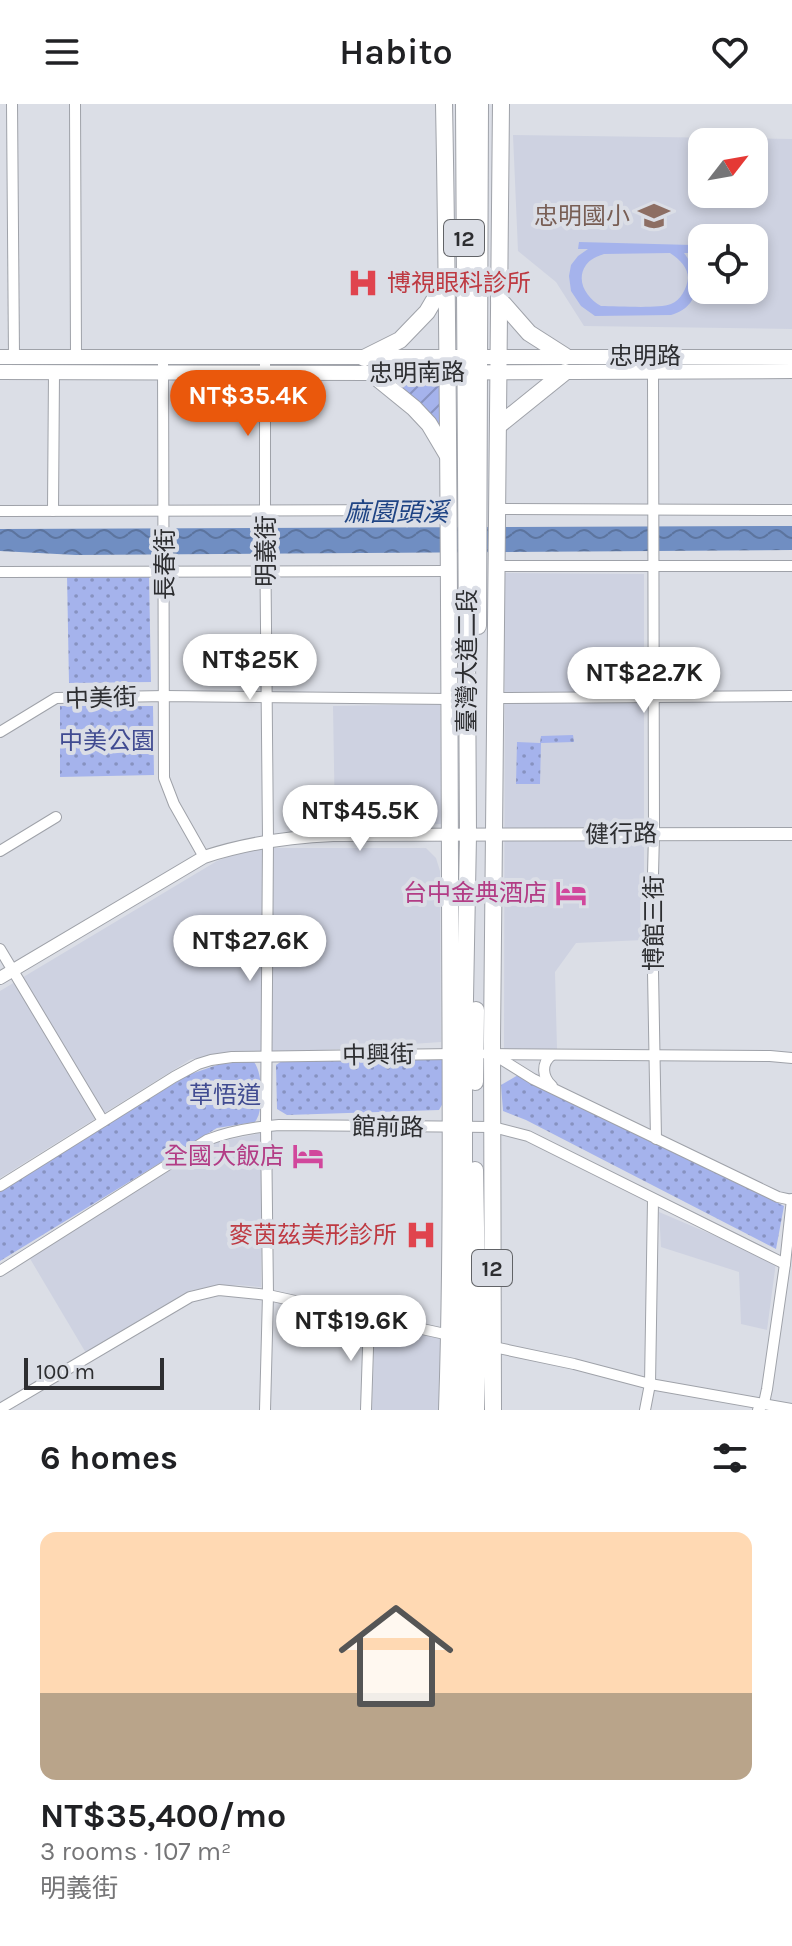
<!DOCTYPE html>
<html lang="en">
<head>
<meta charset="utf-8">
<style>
  body { margin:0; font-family:Karla,"Noto Sans TC",sans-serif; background:#f2f2f2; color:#202124; height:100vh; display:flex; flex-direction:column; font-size:30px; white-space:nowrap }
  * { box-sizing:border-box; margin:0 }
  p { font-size:26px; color:#757577 }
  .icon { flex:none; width:44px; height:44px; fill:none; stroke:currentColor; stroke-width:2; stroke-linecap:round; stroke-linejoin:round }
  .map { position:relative; height:1306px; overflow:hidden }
  .details { display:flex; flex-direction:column; background:#fff; flex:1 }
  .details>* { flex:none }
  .needle { width:52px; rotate:59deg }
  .buttons { position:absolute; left:688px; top:24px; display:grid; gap:16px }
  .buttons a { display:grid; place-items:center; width:80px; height:80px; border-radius:16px; background:#fff; box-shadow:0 4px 12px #0003; font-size:40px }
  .scale { position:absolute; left:24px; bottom:20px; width:140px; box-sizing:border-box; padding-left:8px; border:4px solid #2d2e31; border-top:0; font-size:22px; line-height:28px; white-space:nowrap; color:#2d2e31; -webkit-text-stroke:6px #dbdee6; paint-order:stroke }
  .price { position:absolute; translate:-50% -68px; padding:0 18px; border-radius:28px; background:#fff; color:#222; font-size:26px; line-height:52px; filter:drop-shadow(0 2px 4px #0008) }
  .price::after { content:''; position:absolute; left:50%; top:48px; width:24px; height:18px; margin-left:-12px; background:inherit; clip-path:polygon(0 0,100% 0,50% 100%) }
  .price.selected { background:#ea580c; color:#fff }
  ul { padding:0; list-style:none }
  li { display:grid; align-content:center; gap:16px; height:424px; padding:0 40px }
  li+li { border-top:2px solid #e0e0e0 }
  li span { display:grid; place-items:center; height:248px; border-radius:16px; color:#555 }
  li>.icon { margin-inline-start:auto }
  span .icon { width:144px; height:144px; fill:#fffc; stroke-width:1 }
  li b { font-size:34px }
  h2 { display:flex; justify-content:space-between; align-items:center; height:96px; padding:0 40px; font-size:34px }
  header { display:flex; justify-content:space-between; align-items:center; height:104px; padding:0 40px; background:#fff; font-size:36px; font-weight:600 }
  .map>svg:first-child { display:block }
  .built { fill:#ced2e1; fill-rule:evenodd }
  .grass { fill:url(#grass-dots) }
  .garden { fill:url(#garden-furrows) }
  .pitch { fill:#a5b3ec; fill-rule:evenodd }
  .water { fill:url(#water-waves) }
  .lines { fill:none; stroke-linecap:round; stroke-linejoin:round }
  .minor-casing { stroke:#9fa2a9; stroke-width:12 }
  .tertiary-casing { stroke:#9fa2a9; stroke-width:14 }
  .secondary-casing { stroke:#9fa2a9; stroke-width:16 }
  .primary-casing { stroke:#9fa2a9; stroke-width:18 }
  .minor { stroke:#fff; stroke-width:10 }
  .tertiary { stroke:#fff; stroke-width:12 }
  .secondary { stroke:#fff; stroke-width:14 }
  .primary { stroke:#fff; stroke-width:16 }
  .labels { text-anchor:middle; stroke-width:8; stroke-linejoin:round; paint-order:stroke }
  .shield { fill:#dbdee6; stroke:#616367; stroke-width:2 }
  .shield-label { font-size:22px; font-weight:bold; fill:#2d2e31 }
  .education-label { font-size:24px; fill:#785e54; stroke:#dbdee6; text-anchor:end }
  .health-label { font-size:24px; fill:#be3a42; stroke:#dbdee6; text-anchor:start }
  .street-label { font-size:24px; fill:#2d2e31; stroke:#dbdee6 }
  .park-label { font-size:24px; fill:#404b91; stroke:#dbdee6 }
  .hotel-label { font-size:24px; fill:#b23c85; stroke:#dbdee6; text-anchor:end }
  .water-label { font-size:26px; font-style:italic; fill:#1f4484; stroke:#dbdee6 }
</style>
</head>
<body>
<header><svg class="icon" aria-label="menu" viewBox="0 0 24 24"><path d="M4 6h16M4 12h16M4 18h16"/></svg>Habito<svg class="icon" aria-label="heart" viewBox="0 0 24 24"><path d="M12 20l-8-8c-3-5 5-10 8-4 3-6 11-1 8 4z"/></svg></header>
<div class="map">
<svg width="792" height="1306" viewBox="0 0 792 1306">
  <defs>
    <pattern id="grass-dots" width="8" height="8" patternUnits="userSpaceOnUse" patternTransform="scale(2)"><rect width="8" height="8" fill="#a5b3ec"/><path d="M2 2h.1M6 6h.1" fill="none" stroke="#8792c0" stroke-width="1.8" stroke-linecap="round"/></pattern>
    <pattern id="garden-furrows" width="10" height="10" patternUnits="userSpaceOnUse" patternTransform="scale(2)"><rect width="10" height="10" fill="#a5b3ec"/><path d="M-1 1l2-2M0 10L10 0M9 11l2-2" fill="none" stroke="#8792c0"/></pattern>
    <pattern id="water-waves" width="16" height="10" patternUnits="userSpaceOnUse" patternTransform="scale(2)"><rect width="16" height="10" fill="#708ec2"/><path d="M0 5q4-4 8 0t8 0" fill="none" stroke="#5c749e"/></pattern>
  </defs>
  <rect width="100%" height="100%" fill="#dbdee6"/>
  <g class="built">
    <path d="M513,31l279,4v190l-208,-3 -28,-44 -38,-31zM702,38h52v52h-52zM702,134h52v52h-52z"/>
    <polygon points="505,469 644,470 644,836 576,839 555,868 557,945 504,946"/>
    <polygon points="440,600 442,720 335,721 333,602"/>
    <polygon points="250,744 426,744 436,754 440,767 441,938 191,955 0,1074 0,887 217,757"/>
    <polygon points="262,1029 261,1183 238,1181 192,1186 86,1249 29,1153 207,1040"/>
    <polygon points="659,1108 776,1158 767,1226 741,1220 739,1168 661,1143"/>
    <polygon points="375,1221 445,1235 445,1306 372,1306"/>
  </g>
  <g class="grass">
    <polygon points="149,470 151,578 69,579 67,471"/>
    <polygon points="60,602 153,602 154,671 60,673"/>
    <polygon points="573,631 574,638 541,639 540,680 516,680 517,638 540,639 541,632"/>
    <polygon points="438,953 443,957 443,999 439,1006 287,1011 277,1005 276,961 285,955"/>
    <path d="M244,958h10c9,11 10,49 1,60l-38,6 -217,133v-71l188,-115 32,-11z"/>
    <polygon points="518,971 784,1102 776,1145 526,1016 503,1007 501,981"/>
  </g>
  <polygon class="garden" points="444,272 446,343 379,273"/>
  <path class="pitch" d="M579,138l113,3 1,8h-9c18,23 18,53 -13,62l-76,1 -14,-10 -10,-15 -2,-15 2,-11 7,-9 10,-7h-10zM670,149c9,6 18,14 18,25 -1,10 -7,22 -17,26 -13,5 -54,2 -70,2 -14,-8 -26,-25 -15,-41 4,-6 12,-9 18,-11z"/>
  <polygon class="water" points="792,422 792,446 76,451 0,447 0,425"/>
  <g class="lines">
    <defs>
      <g id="minor">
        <polyline points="12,0 14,253"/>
        <polyline points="75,0 76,252"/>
        <polyline points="163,253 164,674 174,700 204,753"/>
        <polyline points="653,267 654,729 652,812 656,1035"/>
        <polyline points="497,405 792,406"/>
        <polyline points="0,407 438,406 449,412"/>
        <polyline points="53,407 54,268"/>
        <polyline points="496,462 792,462"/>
        <polyline points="0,468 450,467"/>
        <polyline points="495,594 792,592"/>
        <polyline points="0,628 56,594 165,592 451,595"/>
        <polyline points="0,747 56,713"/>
        <polyline points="0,845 103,1017"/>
        <polyline points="486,950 770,952 792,954"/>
        <polyline points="496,952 533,975 778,1093 792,1096"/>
        <path d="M552,982c-10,-9 -11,-23 0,-31"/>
        <polyline points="0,1082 174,973 198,960 211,956 232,953 454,950"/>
        <path d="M0,1167l207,-131c23,-9 47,-13 72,-15l214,2 35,9 257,128"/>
        <polyline points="489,1242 574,1260 650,1280 792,1305"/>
        <polyline points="0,1305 190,1193 219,1186 268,1191 454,1232"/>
        <polyline points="265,1306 268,1191 266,1022 268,736 265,416 265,253"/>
        <polyline points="366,1306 369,1214"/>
        <polyline points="645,1306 650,1280 653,1096"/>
        <polyline points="758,1306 764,1299 767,1285 785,1160 792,1095"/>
      </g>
      <path id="tertiary" d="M0,874l204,-121c43,-14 84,-20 129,-22l459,-1"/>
      <g id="secondary">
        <polyline points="0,253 792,253"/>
        <polyline points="0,268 371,269 792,267"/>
      </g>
      <g id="primary">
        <path d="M444,0c5,254 5,507 6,761 0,182 3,364 -3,545"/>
        <polyline points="499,195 529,229 565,252"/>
        <polyline points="364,254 400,236 427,208 437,191 440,176"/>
        <polyline points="371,269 414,304 429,320 448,352"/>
        <polyline points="498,322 565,268"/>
        <polyline points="478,522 480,0"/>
        <polyline points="475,978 476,906"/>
        <polyline points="475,1066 478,1239 476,1306"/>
        <polyline points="461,1306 464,1234 464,949 468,731 464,0"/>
        <polyline points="493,1306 492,936 501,0"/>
      </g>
    </defs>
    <use href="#minor" class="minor-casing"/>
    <use href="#tertiary" class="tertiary-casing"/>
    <use href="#secondary" class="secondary-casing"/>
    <use href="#primary" class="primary-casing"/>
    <use href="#minor" class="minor"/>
    <use href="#tertiary" class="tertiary"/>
    <use href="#secondary" class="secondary"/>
    <use href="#primary" class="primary"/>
  </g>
  <defs>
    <symbol id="school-bare" viewBox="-9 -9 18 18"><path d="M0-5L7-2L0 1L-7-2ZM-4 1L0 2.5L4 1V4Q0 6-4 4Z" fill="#8d6e63" stroke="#dbdee6" stroke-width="2.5" paint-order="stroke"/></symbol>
    <symbol id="hospital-bare" viewBox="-9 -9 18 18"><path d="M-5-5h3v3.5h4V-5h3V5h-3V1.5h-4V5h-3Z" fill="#e0444e" stroke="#dbdee6" stroke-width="2.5" paint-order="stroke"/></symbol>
    <symbol id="hotel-bare" viewBox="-9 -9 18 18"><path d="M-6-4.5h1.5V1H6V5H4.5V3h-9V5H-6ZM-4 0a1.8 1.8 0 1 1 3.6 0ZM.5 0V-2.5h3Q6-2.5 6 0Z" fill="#d1479c" stroke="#dbdee6" stroke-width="2.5" paint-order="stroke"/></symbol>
  </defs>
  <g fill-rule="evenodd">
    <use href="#school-bare" x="632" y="90" width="44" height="44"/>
    <use href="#hospital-bare" x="341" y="157" width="44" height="44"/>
    <use href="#hotel-bare" x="549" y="767" width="44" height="44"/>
    <use href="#hotel-bare" x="286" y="1030" width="44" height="44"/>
    <use href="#hospital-bare" x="399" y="1109" width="44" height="44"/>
  </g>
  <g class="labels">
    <g class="shield">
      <rect x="444" y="116" width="40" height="36" rx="6"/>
      <rect x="472" y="1146" width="40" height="36" rx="6"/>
    </g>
    <g class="shield-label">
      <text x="464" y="142">12</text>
      <text x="492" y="1172">12</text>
    </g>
    <g class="education-label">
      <text x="630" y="120">忠明國小</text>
    </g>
    <g class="health-label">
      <text x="387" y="187">博視眼科診所</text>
      <text x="397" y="1139" text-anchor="end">麥茵茲美形診所</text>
    </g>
    <g class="street-label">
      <text x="645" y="260">忠明路</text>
      <text transform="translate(417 269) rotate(-1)" y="8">忠明南路</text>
      <text transform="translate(266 447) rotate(-90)" y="8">明義街</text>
      <text transform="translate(165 460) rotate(-90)" y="8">長春街</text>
      <text transform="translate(467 557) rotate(-90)" y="8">臺灣大道二段</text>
      <text transform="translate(101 594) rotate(-2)" y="8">中美街</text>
      <text transform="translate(621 730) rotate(-1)" y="8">健行路</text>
      <text transform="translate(654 819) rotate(-90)" y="8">博館三街</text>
      <text transform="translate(378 951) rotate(-1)" y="8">中興街</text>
      <text transform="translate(388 1023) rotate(1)" y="8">館前路</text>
    </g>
    <g class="park-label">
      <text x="107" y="645">中美公園</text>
      <text x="225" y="999">草悟道</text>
    </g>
    <g class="hotel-label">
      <text x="547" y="797">台中金典酒店</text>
      <text x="284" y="1060">全國大飯店</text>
    </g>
    <g class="water-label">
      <text x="396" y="417">麻園頭溪</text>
    </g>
  </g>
</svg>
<div class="buttons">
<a><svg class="needle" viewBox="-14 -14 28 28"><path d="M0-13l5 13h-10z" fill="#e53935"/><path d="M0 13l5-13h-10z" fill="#757577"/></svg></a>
<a><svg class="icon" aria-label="locate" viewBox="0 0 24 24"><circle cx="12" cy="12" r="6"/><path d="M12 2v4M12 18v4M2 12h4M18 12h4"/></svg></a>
</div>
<div class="scale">100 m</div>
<b class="price selected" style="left:248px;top:334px">NT$35.4K</b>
<b class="price" style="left:250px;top:598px">NT$25K</b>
<b class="price" style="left:644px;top:611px">NT$22.7K</b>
<b class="price" style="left:360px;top:749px">NT$45.5K</b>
<b class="price" style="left:250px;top:879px">NT$27.6K</b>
<b class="price" style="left:351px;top:1259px">NT$19.6K</b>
</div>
<section class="details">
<h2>6 homes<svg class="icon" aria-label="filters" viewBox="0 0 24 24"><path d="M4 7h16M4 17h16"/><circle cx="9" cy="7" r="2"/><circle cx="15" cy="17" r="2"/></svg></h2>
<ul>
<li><span style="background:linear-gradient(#ffd9b3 65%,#b9a48a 0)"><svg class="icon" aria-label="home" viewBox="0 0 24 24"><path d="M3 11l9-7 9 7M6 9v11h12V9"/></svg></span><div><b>NT$35,400/mo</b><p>3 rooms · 107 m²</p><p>明義街</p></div></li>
</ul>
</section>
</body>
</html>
